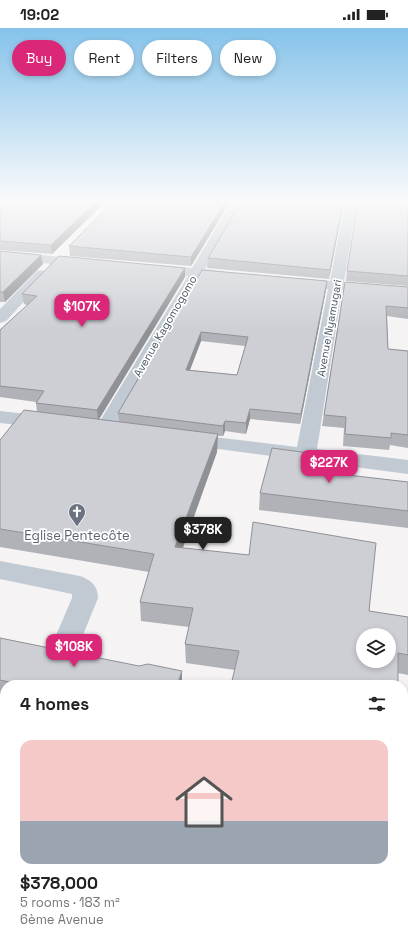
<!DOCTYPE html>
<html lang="en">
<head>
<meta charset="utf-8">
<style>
  body { margin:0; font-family:"Space Grotesk",sans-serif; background:#f2f2f2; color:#222; height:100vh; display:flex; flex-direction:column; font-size:15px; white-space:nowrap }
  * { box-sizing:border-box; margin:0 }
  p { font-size:13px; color:#767676 }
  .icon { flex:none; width:22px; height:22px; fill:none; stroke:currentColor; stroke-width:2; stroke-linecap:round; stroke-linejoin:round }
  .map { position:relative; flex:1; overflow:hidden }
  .sheet { position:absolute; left:0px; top:652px; width:408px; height:268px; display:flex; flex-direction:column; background:#fff; border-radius:16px 16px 0 0; box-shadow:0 2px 6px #0003 }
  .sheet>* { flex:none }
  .top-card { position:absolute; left:12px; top:12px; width:384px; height:36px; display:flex; gap:8px }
  .controls { position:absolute; left:356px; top:600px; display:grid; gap:8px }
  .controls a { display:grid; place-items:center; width:40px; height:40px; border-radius:50%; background:#fff; box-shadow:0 2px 6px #0003; font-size:20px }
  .price { position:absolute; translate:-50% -34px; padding:0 9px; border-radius:8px; background:#db2777; color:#fff; font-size:13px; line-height:26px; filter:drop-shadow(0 1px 2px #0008) }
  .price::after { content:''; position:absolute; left:50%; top:24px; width:12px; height:9px; margin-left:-6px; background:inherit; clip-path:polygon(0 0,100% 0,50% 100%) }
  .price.current { background:#222; color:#fff }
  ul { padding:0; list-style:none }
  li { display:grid; align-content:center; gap:8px; height:212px; padding:0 20px }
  li span { display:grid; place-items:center; height:124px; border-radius:12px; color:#555 }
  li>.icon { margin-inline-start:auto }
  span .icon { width:72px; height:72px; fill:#fffc; stroke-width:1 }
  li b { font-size:17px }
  h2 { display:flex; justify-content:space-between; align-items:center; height:48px; padding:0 20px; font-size:17px }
  .tag { padding:0 14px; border-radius:18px; background:#fff; box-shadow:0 2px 6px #0003; font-size:14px; line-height:36px }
  .tag.current { background:#db2777; color:#fff }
  .status { display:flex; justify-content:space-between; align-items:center; height:28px; padding:0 20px; background:#fff; direction:ltr }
  .status svg { height:11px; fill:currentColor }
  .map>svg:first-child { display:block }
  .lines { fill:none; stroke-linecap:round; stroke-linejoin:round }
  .stream { fill:#90daee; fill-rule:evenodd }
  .minor { fill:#c1cad2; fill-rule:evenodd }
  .wall { fill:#b0b2b7; fill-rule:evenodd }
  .shaded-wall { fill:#909195 }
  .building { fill:#cdcfd5; stroke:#909195; fill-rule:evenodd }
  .labels { text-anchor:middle; stroke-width:3.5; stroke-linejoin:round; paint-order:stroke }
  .far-street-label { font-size:11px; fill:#4a5661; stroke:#fff }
  .worship-label { font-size:13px; fill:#5b616d; stroke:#fff }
</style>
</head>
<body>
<div class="status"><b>19:02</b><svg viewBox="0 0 49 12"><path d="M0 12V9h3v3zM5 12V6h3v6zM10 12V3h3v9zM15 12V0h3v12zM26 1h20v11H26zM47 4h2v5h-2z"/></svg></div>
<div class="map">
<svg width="408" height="920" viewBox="0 0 408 920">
  <rect width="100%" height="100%" fill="#f5f3f3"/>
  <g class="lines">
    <g class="stream">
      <polygon points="0,710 5,711 5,721 0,720"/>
      <polygon points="403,765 408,766 408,776 403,775"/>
    </g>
    <g class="minor">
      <polygon points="232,174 244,174 205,241 235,245 237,248 235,251 230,252 201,249 115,401 112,405 105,407 98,405 95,401 188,248 157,245 152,244 150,241 152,238 157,237 192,240"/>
      <polygon points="345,174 357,174 344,254 408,260 408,268 342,262 317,421 408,432 408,446 181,416 178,412 181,408 188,406 297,419 328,261 293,257 291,254 293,251 298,250 330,253"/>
      <polygon points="0,223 84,231 89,232 91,235 89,238 84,239 0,231"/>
      <polygon points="42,242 47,243 49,246 47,249 6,293 0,295 0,281 37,243"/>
      <polygon points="0,383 46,388 53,390 56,394 53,398 46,400 0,395"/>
      <path d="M0,533l80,15c11,4 18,10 18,22l-26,64 -10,4 -10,-4 -4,-8 24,-56v-4l-72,-15z"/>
    </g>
  </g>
  <g class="wall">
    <polygon points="0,174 105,174 52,226 0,222"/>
    <polygon points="113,174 230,174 191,238 70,228 69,218"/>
    <polygon points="241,174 344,174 329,251 207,240 208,230"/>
    <polygon points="408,174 408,258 346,253 347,243"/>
    <polygon points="0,223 41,227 43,236 5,274 0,274"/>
    <path d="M185,240v9l-86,142 20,3 -1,-9 84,-143 125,11 -1,9 -26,134 -50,-5 -4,15 -21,-3 -2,5h-5l-1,16 -34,96 186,63 39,6v58l-10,-2v12h-167l4,-15 -49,-7 -1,-19 4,-17 -48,-6 -1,-19 9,-30 -149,-25v-107l37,-28 -1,-9v-1l-36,-5v-67l27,-25 -3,-1 -2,-10zM201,313l44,5 -8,29 -47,-5z"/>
    <polygon points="345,254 408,259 408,291 387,288 388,321 408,323 408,420 390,417 389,422 343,418 344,400 322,398"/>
    <polygon points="307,443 408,454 408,500 259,482 260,465"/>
    <polygon points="0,610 182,657 5,657 5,669 0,668"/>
    <polygon points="0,824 5,825 5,915 40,915 38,920 0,920 3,881 0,881"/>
    <polygon points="368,915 403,915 408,920 368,920"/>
  </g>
  <g class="shaded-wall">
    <polygon points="96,174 105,174 52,226 51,217"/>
    <polygon points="225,174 230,174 191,238 191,229"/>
    <polygon points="343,174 344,174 329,251 330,242"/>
    <polygon points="41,227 43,236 5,274 3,264"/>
    <polygon points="185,240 185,249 98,393 97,382"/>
    <polygon points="327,253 326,262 300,396 301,386"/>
    <polygon points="201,304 201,313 186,352 186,342"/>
    <polygon points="250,381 250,391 246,406 246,395"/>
    <polygon points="225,393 225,403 223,408 223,398"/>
    <polygon points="218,406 217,424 176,538 175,519"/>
    <polygon points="309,425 307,441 303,458 305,442"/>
    <polygon points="182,643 182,657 177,657"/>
    <polygon points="30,915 40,915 38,920 29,920"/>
  </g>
  <g class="building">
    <polygon points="0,174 96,174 51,217 0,213"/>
    <polygon points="113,174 225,174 191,229 69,218"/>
    <polygon points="241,174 343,174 330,242 208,230"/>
    <polygon points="358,174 408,174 408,248 347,243"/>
    <polygon points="0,223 41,227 3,264 0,264"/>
    <polygon points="59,228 185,240 97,382 36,375 44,363 0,358 0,302 37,268 22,266"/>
    <path d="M202,242l125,11 -26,133 -51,-5 -4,14 -21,-2 -2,5 -105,-13zM201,304l47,5 -11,38 -51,-5z"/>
    <polygon points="345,254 408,259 408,280 386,278 388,321 408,323 408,407 391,405 391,410 345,406 346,389 324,387"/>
    <path d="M24,382l194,24 -43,113 74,8 4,-33 123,21 -7,68 39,6v38l-10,-2v32h-76l-19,-3v3h-72l8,-34 -54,-7 8,-36 -53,-6 14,-48 -154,-25v-89zM363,607h26v26h-26z"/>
    <polygon points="272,420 309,425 305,442 408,454 408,483 260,465"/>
    <polygon points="0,610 139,638 148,636 182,643 177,657 23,657 0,652"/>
    <polygon points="0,824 5,825 5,869 0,869"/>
    <polygon points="5,877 5,915 30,915 29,920 0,920 0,890"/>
    <polygon points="403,878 408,879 408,920 374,920 374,915 403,915"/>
    <polygon points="169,915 246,915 246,919 252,920 168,920"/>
  </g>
  <linearGradient id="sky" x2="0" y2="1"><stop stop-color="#85c3ea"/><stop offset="0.57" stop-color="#fafafa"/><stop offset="1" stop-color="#fafafa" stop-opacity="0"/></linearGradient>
  <rect width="408" height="303" fill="url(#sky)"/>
  <defs>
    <symbol id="church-pin" viewBox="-11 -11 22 30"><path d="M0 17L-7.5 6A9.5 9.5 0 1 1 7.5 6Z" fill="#6b7280" stroke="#fff"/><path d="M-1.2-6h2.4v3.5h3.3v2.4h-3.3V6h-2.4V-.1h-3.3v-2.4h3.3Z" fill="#fff"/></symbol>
  </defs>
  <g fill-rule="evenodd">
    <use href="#church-pin" x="67" y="474" width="20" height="27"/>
  </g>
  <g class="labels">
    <g class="far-street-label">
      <text transform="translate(165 298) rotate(-60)" y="4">Avenue Kagomogomo</text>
      <text transform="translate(329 300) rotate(-80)" y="4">Avenue Nyamugari</text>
    </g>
    <g class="worship-label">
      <text x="77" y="512">Eglise Pentecôte</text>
    </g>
  </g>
</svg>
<div class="controls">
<a><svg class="icon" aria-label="layers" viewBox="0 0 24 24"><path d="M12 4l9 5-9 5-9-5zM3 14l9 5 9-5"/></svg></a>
</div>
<b class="price" style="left:82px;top:300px">$107K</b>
<b class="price" style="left:329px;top:456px">$227K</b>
<b class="price current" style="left:203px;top:523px">$378K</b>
<b class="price" style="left:74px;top:640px">$108K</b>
<div class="top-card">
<a class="tag current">Buy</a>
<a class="tag">Rent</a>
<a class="tag">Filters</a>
<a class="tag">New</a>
</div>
<section class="sheet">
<h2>4 homes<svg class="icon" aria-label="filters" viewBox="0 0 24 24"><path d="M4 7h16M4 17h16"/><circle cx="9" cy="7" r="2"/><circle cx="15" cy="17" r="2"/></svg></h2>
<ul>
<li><span style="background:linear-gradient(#f6c9c9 65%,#9aa5b1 0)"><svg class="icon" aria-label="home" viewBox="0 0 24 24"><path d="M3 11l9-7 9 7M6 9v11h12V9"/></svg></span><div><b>$378,000</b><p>5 rooms · 183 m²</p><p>6ème Avenue</p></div></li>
</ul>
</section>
</div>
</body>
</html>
